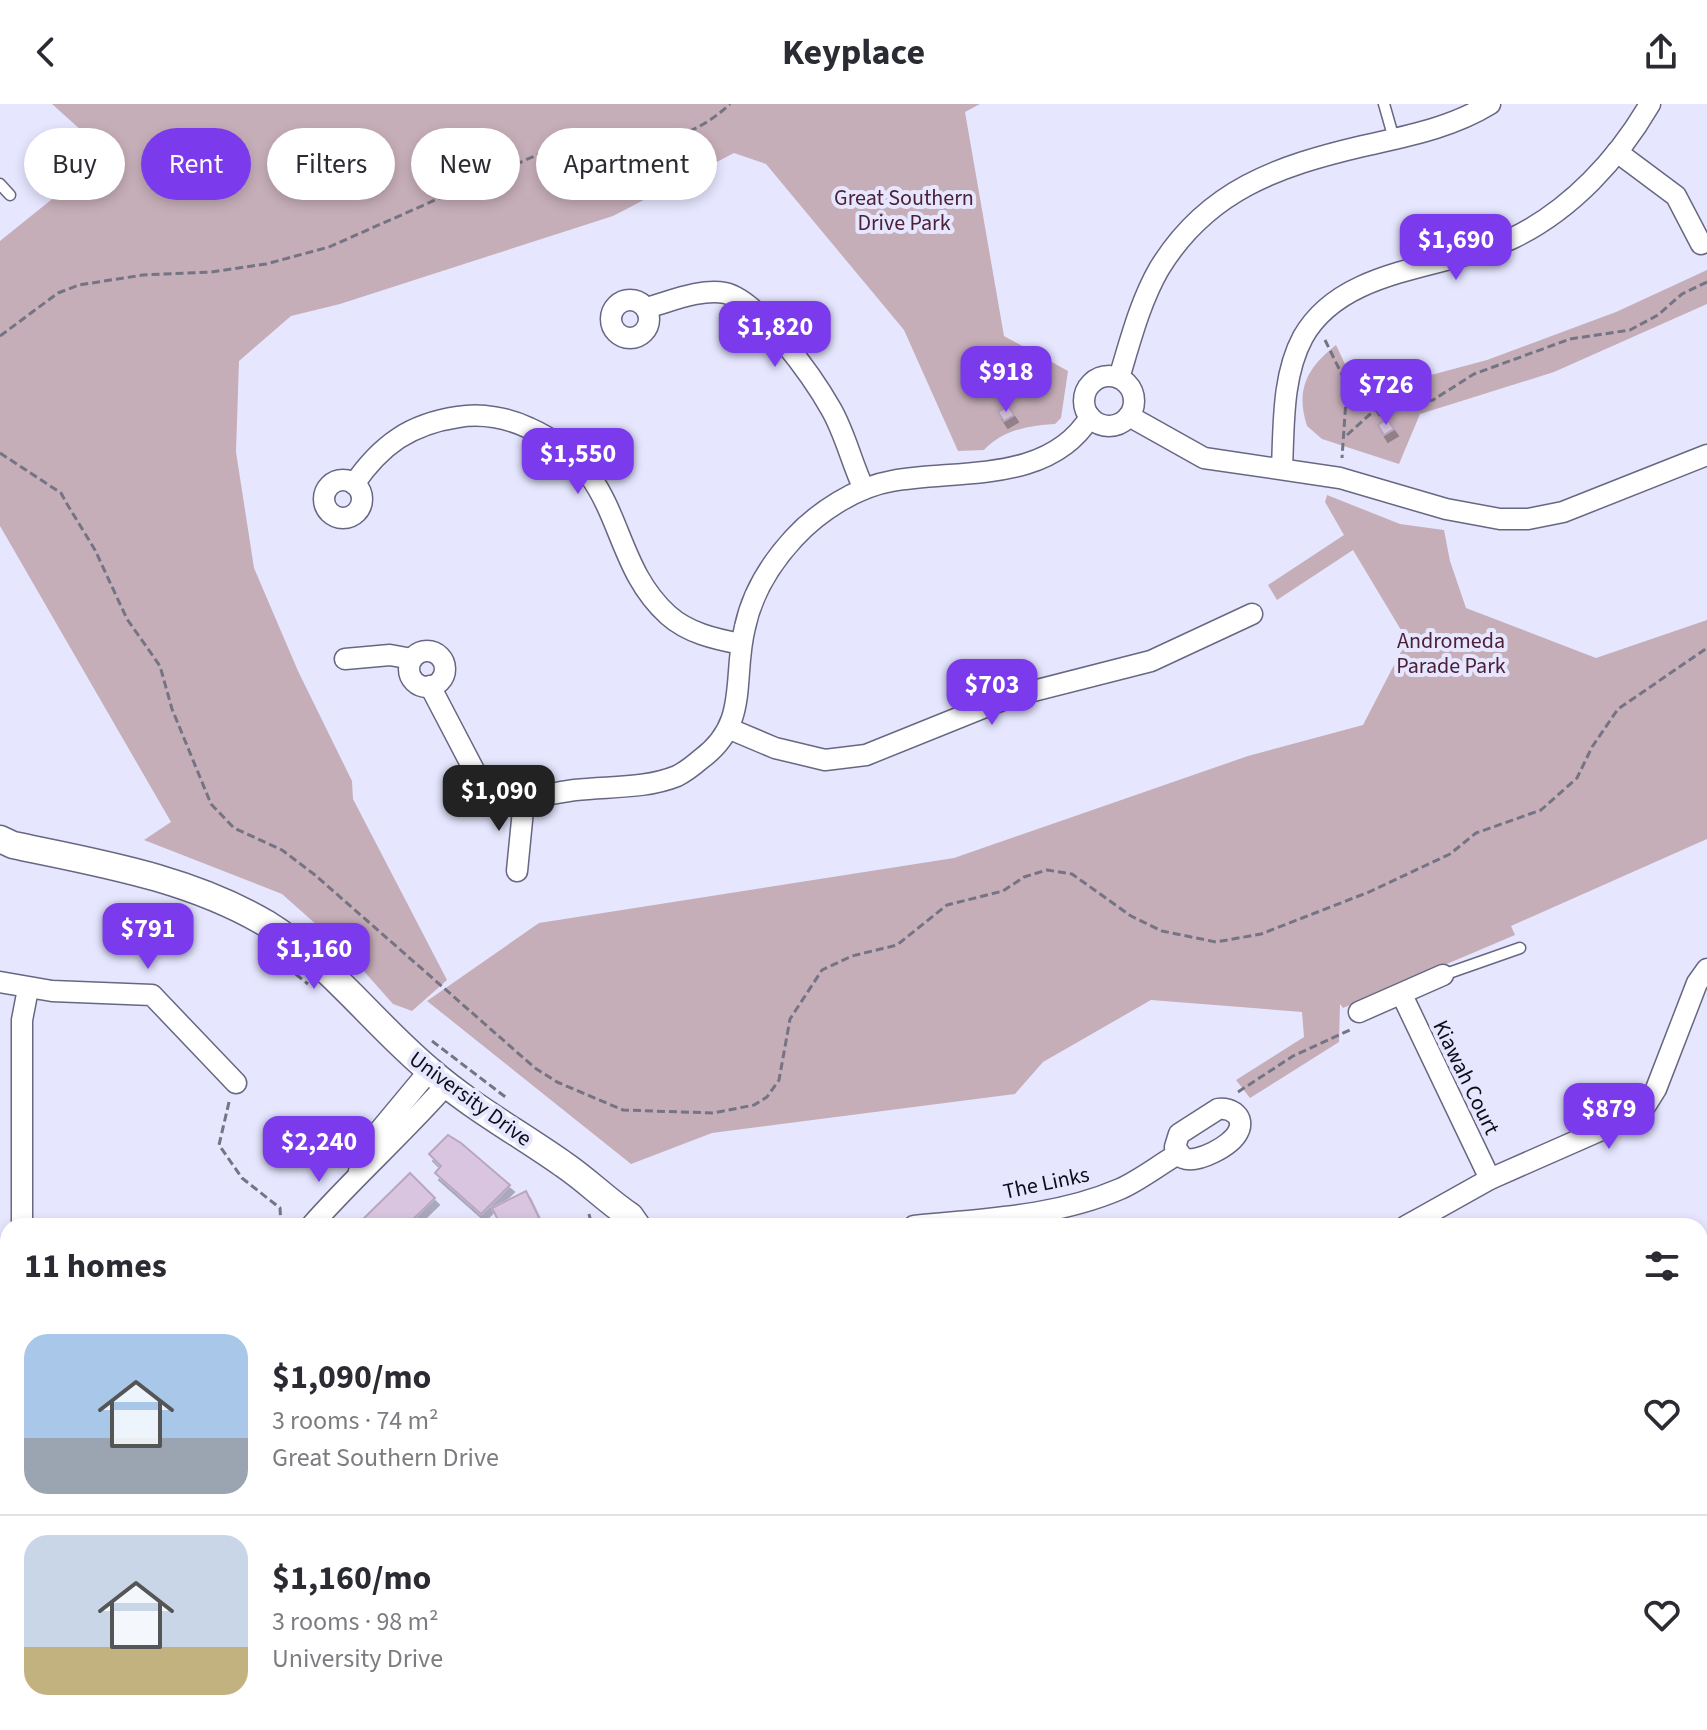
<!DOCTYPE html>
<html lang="en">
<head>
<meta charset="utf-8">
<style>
  body { margin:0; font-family:"Source Sans 3",sans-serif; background:#f7f7f7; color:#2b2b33; height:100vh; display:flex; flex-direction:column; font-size:30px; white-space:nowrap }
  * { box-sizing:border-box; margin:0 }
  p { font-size:26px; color:#7c7c81 }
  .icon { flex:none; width:44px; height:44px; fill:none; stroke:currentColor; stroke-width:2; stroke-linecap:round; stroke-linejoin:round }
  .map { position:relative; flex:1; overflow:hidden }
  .details { position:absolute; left:0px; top:1114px; width:1708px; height:512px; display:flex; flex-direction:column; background:#fff; border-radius:24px 24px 0 0; box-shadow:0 4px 12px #0003 }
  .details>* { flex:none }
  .top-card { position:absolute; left:24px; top:24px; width:800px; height:72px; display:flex; gap:16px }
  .price { position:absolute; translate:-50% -68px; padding:0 18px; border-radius:16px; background:#7c3aed; color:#fff; font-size:26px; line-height:52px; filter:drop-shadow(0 2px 4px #0008) }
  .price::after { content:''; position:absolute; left:50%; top:48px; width:24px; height:18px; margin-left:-12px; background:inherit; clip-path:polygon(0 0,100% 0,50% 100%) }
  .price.current { background:#222; color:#fff }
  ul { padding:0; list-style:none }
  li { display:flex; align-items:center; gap:24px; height:200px; padding:0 24px }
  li+li { border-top:2px solid #e1e1e2 }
  li span { display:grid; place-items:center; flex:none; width:224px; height:160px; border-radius:24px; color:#555 }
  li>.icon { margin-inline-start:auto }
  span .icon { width:96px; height:96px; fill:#fffc; stroke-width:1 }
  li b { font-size:34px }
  h2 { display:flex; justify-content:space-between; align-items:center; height:96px; padding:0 24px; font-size:34px }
  .tag { padding:0 28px; border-radius:36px; background:#fff; box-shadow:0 4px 12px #0003; font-size:28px; line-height:72px }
  .tag.current { background:#7c3aed; color:#fff }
  header { display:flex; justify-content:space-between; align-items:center; height:104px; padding:0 24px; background:#fff; font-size:36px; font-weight:700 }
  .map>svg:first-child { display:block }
  .built { fill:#d8d8f5 }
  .green { fill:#c6aeb8 }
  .building { fill:#d9c5df; stroke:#b9a6bf; stroke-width:2; filter:url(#shadow) }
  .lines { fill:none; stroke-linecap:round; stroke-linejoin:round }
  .service-casing { stroke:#686782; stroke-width:13 }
  .minor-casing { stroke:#686782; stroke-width:23 }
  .tertiary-casing { stroke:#686782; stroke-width:29 }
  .path { stroke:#747484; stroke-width:3; stroke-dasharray:8 4; stroke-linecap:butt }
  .service { stroke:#fff; stroke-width:10 }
  .minor { stroke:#fff; stroke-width:20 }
  .tertiary { stroke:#fff; stroke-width:26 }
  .labels { text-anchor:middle; stroke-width:8; stroke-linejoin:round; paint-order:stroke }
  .park-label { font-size:22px; fill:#4c2137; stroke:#e6e7ff }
  .street-label { font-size:22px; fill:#0e0d17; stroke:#e6e7ff }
</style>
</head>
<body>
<header><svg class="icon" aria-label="back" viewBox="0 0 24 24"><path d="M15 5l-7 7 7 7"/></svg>Keyplace<svg class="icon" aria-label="share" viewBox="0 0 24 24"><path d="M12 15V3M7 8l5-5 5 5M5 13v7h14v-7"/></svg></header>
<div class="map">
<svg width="1707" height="1626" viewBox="0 0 1707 1626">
  <defs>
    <filter id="shadow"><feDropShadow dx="4" dy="7" stdDeviation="0" flood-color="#0004"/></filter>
  </defs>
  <rect width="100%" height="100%" fill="#e6e7ff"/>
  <g class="built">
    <polygon points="384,1618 515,1618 492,1626 386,1626"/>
    <rect x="692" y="1618" width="269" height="8"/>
  </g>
  <g class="green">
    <path d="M52,0h928l-15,8 39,224 64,35 -7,47 -6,6c-27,2 -51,5 -71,26l-26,1 -54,-121 -138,-166 -32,-11 -121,63 -273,88 -49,12 -52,45 -3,91 18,116 44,103 54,110 1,18 94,181 -35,31 -19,-7 -48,-54 -63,-56 -138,-54 27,-18 -171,-296v-285l103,-83 -21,-27z"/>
    <path d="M1707,166v34l-153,68 -134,42 -21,50 -77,-25 -15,-13c-12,-37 1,-59 29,-81l16,34 46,11 33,-15 56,-15 129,-48z"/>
    <polygon points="1327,391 1400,420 1444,426 1450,457 1466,504 1596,554 1707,516 1707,735 1511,822 1515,831 1343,904 1340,900 1339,938 1250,994 1236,976 1304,933 1302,908 1151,896 1043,958 1015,990 712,1029 631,1060 427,897 539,819 954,754 1248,652 1363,621 1407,536 1353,446 1277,496 1268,481 1344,431 1325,398"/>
    <polygon points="0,1397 8,1412 8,1537 0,1540"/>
    <polygon points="1700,1603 1707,1605 1707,1626 1390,1626 1412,1618 1700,1618"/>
  </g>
  <g class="building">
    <polygon points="1008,302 1014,311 1004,317 998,308"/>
    <polygon points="1387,315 1394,325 1384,331 1378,321"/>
    <polygon points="448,1031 461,1039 510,1081 481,1110 435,1069 441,1062 429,1050"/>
    <polygon points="410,1069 435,1094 406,1122 356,1122"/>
    <polygon points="526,1087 543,1122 501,1122 492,1104"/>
    <polygon points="944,1622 944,1626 860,1626 860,1623"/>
  </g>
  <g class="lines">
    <defs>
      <g id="service">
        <polyline points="1384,0 1394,35"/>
        <polyline points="0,80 10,91"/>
        <polyline points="1443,871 1520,844"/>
      </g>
      <g id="minor">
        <polyline points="1617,48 1676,92 1701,140"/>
        <circle cx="630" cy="215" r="19"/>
        <path d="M646,204c23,-6 55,-20 79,-15 34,7 89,86 106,116 14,24 21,55 33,80"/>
        <circle cx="1109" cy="297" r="25"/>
        <path d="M1119,274c11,-36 21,-76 40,-109 48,-79 119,-103 204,-123 44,-10 88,-18 127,-42"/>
        <polyline points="1129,312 1204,354 1340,374 1446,405 1500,415 1528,415 1563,408 1707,351"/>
        <path d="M1282,364c2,-43 0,-92 21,-131 40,-71 143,-67 210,-99 58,-28 105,-79 137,-134"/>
        <circle cx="343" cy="395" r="19"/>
        <path d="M354,380c27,-39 56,-60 104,-67 24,-4 50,1 71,11 98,43 76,130 139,187 20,18 47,24 73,29"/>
        <circle cx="427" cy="565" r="18"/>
        <polyline points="345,555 390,551 412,555"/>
        <path d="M430,582l46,88c28,35 61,21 99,16 34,-4 70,-1 102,-14 8,-4 17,-11 24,-17 49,-36 31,-81 44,-132 7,-33 26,-64 49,-89 24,-26 62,-51 98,-57 66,-12 157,3 198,-64"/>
        <polyline points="730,625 775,644 825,656 866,651 1010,593 1151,557 1252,510"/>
        <polyline points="517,767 524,696"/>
        <polyline points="0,878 52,887 152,891 236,979"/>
        <polyline points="1402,891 1490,1075"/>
        <polyline points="1359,908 1443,871"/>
        <path d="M1218,1005c13,-2 28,8 20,23 -7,14 -41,32 -55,26l-8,-11 4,-13z"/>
        <polyline points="359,1067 375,1032 429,967"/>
        <polyline points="22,1122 22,916 28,885"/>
        <path d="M311,1122c43,-49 92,-92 135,-141"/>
        <path d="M914,1122c69,-7 141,-9 206,-37 20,-9 39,-24 58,-35"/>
        <polyline points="1406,1122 1490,1075 1624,1016 1646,1001 1656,985 1697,879 1707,865"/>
        <polyline points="1700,1211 1707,1208"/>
        <polyline points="1700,1256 1707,1256"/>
        <polyline points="0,1379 8,1383"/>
        <polyline points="259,1618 261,1626"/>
        <polyline points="667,1618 668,1626"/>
        <polyline points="1343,1618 1344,1626"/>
        <polyline points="573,1626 597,1618"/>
      </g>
      <g id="tertiary">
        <path d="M0,735l13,6c86,18 177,33 254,79 63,39 106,99 162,146 41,36 90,63 134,94 24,16 43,36 67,52l7,10"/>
        <polyline points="1700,1391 1707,1391"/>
        <polyline points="1700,1580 1707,1581"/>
      </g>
    </defs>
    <use href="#service" class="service-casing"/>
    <use href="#minor" class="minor-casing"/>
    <use href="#tertiary" class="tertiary-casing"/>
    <g class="path">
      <path d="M0,232l58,-43 21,-8 64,-10 68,-3 55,-8 63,-17 226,-100c19,-4 36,1 55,0 46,0 87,-12 120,-43"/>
      <polyline points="1325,236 1347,281 1342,354"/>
      <polyline points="1347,281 1386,296 1419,299 1433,296 1474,270 1570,235 1630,226 1658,211 1682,190 1707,178"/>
      <polyline points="1376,305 1382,315"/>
      <polyline points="1347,331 1386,296"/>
      <polyline points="0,349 61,389 67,400 95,446 127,515 160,562 172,605 211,700 234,724 282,746 315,771 535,964 557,978 623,1006 713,1009 754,1001 767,993 779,976 790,915 822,866 852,852 897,841 947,801 1003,787 1024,773 1047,766 1072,770 1131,812 1162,827 1216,838 1261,830 1369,788 1450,750 1476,729 1541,706 1577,674 1592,643 1618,605 1707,544"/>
      <polyline points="277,855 308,880"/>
      <polyline points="432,937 508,995"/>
      <polyline points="1238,988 1293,952 1350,926"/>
      <polyline points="229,998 219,1041 242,1074 280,1104 281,1122"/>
      <polyline points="589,1110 592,1122"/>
      <polyline points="1700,1352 1707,1353"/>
      <polyline points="0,1415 8,1412"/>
      <polyline points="1310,1626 1310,1618"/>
    </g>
    <use href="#service" class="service"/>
    <use href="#minor" class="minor"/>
    <use href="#tertiary" class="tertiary"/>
  </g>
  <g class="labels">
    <g class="park-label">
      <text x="904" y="101">Great Southern<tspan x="904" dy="25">Drive Park</tspan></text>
      <text x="1451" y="544">Andromeda<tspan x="1451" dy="25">Parade Park</tspan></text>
    </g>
    <g class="street-label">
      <text transform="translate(1467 973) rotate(64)" y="8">Kiawah Court</text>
      <text transform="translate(471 994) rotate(36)" y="8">University Drive</text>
      <text transform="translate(1046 1078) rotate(-12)" y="8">The Links</text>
    </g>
  </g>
</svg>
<b class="price" style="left:1456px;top:178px">$1,690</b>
<b class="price" style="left:775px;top:265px">$1,820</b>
<b class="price" style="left:1006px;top:310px">$918</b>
<b class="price" style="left:1386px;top:323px">$726</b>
<b class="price" style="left:578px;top:392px">$1,550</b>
<b class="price" style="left:992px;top:623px">$703</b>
<b class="price current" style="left:499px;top:729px">$1,090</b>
<b class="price" style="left:148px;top:867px">$791</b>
<b class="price" style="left:314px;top:887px">$1,160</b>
<b class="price" style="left:1609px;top:1047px">$879</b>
<b class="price" style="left:319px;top:1080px">$2,240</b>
<div class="top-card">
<a class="tag">Buy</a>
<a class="tag current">Rent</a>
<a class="tag">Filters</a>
<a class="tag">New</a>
<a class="tag">Apartment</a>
</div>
<section class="details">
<h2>11 homes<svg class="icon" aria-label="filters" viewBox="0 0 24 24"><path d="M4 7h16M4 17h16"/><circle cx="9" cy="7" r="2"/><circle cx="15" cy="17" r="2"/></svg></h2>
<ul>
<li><span style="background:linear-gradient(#a9c7e8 65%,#9aa5b1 0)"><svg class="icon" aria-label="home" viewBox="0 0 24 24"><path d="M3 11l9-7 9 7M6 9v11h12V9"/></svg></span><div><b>$1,090/mo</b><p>3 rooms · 74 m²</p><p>Great Southern Drive</p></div><svg class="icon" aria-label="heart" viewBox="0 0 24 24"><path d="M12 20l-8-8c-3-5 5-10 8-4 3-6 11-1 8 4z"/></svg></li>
<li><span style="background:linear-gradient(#c9d6e8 70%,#c2b280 0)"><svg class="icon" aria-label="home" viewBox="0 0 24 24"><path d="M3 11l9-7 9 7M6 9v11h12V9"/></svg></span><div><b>$1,160/mo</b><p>3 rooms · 98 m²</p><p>University Drive</p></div><svg class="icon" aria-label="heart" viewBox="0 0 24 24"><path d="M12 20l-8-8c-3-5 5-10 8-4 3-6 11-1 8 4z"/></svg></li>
</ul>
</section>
</div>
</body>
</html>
